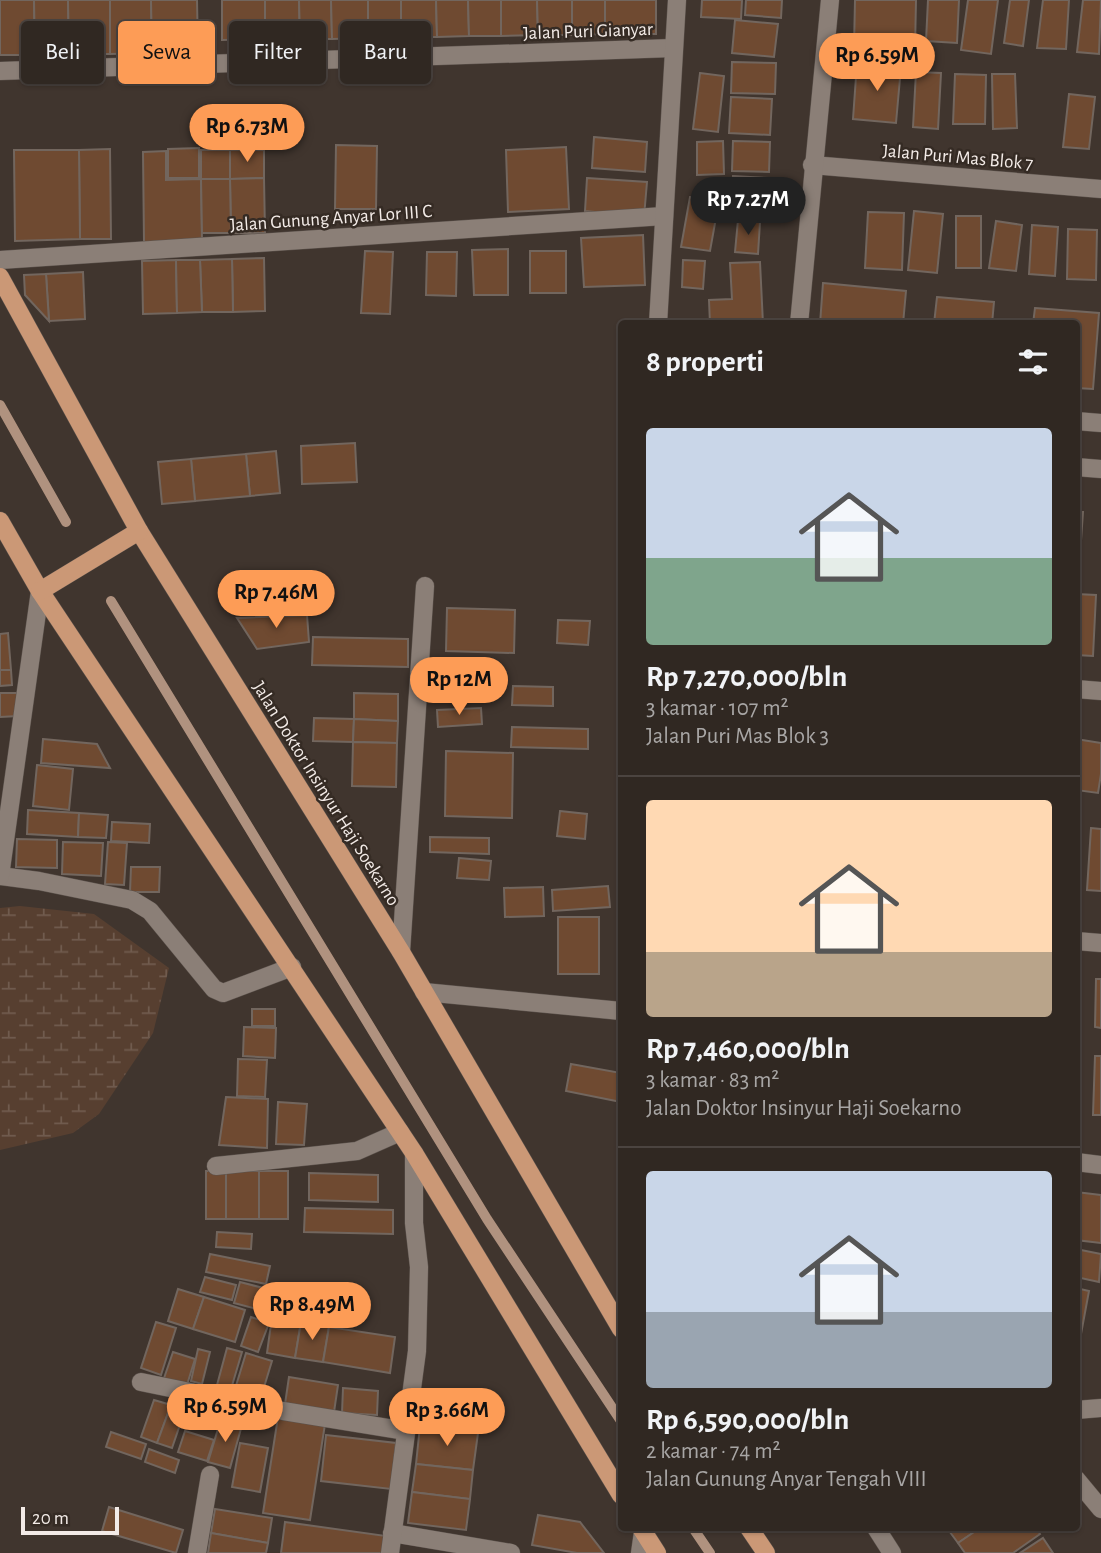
<!DOCTYPE html>
<html lang="id">
<head>
<meta charset="utf-8">
<style>
  body { margin:0; font-family:"Alegreya Sans",sans-serif; background:#38302a; color:#f1f3f6; height:100vh; display:flex; flex-direction:column; font-size:26px; white-space:nowrap }
  * { box-sizing:border-box; margin:0 }
  p { font-size:23px; color:#a8a6a5 }
  .icon { flex:none; width:38px; height:38px; fill:none; stroke:currentColor; stroke-width:2; stroke-linecap:round; stroke-linejoin:round }
  .map { position:relative; flex:1; overflow:hidden }
  .panel { position:absolute; left:618px; top:320px; width:462px; height:1211px; display:flex; flex-direction:column; background:#302822; border-radius:7px; box-shadow:0 2px 5px #0004,0 0 0 2px #4b4440 }
  .panel>* { flex:none }
  .banner { position:absolute; left:21px; top:21px; width:492px; height:63px; display:flex; gap:14px }
  .scale { position:absolute; left:21px; bottom:18px; width:98px; box-sizing:border-box; padding-left:7px; border:4px solid #f3ebe7; border-top:0; font-size:19px; line-height:24px; white-space:nowrap; color:#f3ebe7; -webkit-text-stroke:5px #352b24; paint-order:stroke }
  .price { position:absolute; translate:-50% -60px; padding:0 16px; border-radius:24px; background:#fd9c56; color:#111; font-size:23px; line-height:46px; filter:drop-shadow(0 2px 4px #0008) }
  .price::after { content:''; position:absolute; left:50%; top:42px; width:21px; height:16px; margin-left:-10px; background:inherit; clip-path:polygon(0 0,100% 0,50% 100%) }
  .price.current { background:#222; color:#fff }
  ul { padding:0; list-style:none }
  li { display:grid; align-content:center; gap:14px; height:371px; padding:0 28px }
  li+li { border-top:2px solid #4b4440 }
  li span { display:grid; place-items:center; height:217px; border-radius:7px; color:#555 }
  li>.icon { margin-inline-start:auto }
  span .icon { width:126px; height:126px; fill:#fffc; stroke-width:1 }
  li b { font-size:30px }
  h2 { display:flex; justify-content:space-between; align-items:center; height:84px; padding:0 28px; font-size:30px }
  .tag { padding:0 24px; border-radius:7px; background:#302822; box-shadow:0 2px 5px #0004,0 0 0 2px #4b4440; font-size:24px; line-height:63px }
  .tag.current { background:#fd9c56; color:#111 }
  .map>svg:first-child { display:block }
  .wetland { fill:url(#wetland-marsh) }
  .lines { fill:none; stroke-linecap:round; stroke-linejoin:round }
  .stream { stroke:#b0927f; stroke-width:10 }
  .building { fill:#6f4a31; stroke:#72665e; stroke-width:2 }
  .minor-casing { stroke:#5b524c; stroke-width:19 }
  .major-casing { stroke:#5b524c; stroke-width:19 }
  .minor { stroke:#8b7f77; stroke-width:18 }
  .major { stroke:#cb9876; stroke-width:18 }
  .labels { text-anchor:middle; stroke-width:5; stroke-linejoin:round; paint-order:stroke }
  .street-label { font-size:19px; fill:#f3ebe7; stroke:#352b24 }
</style>
</head>
<body>
<div class="map">
<svg width="1101" height="1553" viewBox="0 0 1101 1553">
  <defs>
    <pattern id="wetland-marsh" width="20" height="14" patternUnits="userSpaceOnUse" patternTransform="scale(1.75)"><rect width="20" height="14" fill="#573f30"/><path d="M1 5h8M5 5V1M11 12h8M15 12V8" fill="none" stroke="#705b4e"/></pattern>
  </defs>
  <rect width="100%" height="100%" fill="#40352e"/>
  <polygon class="wetland" points="20,906 94,914 169,968 153,1033 99,1114 73,1133 0,1150 0,908"/>
  <g class="lines">
    <g class="stream">
      <polyline points="0,405 66,522"/>
      <polyline points="111,601 487,1219 621,1421"/>
      <polyline points="693,1528 710,1553"/>
    </g>
  </g>
  <g class="building">
    <polygon points="0,0 34,0 35,55 0,55"/>
    <polygon points="34,0 68,0 69,54 35,55"/>
    <polygon points="68,0 110,0 110,54 69,54"/>
    <polygon points="110,0 151,0 152,53 110,54"/>
    <polygon points="151,0 197,0 198,52 152,53"/>
    <polygon points="222,0 265,0 265,39 222,40"/>
    <polygon points="265,0 299,0 300,39 265,39"/>
    <polygon points="299,0 331,0 332,39 300,39"/>
    <polygon points="331,0 368,0 368,38 332,39"/>
    <polygon points="368,0 401,0 401,37 368,38"/>
    <polygon points="401,0 436,0 437,37 401,37"/>
    <polygon points="436,0 468,0 469,36 437,37"/>
    <polygon points="468,0 501,0 501,36 469,36"/>
    <polygon points="501,0 537,0 538,35 501,36"/>
    <polygon points="537,0 572,0 572,35 538,35"/>
    <polygon points="572,0 605,0 605,34 572,35"/>
    <rect x="605" y="0" width="51" height="34"/>
    <polygon points="702,0 742,0 741,19 701,17"/>
    <polygon points="746,0 782,0 781,18 745,15"/>
    <polygon points="855,0 916,0 915,49 854,48"/>
    <polygon points="928,0 959,0 957,43 926,41"/>
    <polygon points="968,0 998,0 991,54 961,50"/>
    <polygon points="1010,0 1029,0 1023,46 1004,43"/>
    <polygon points="1043,0 1069,0 1066,49 1037,48"/>
    <polygon points="1083,0 1101,0 1099,54 1077,52"/>
    <polygon points="735,20 778,24 774,57 732,53"/>
    <polygon points="732,62 776,63 775,94 731,93"/>
    <polygon points="857,63 901,67 896,123 853,119"/>
    <polygon points="916,72 941,73 938,129 913,127"/>
    <polygon points="700,73 724,76 718,132 693,129"/>
    <polygon points="955,74 986,75 985,124 953,124"/>
    <polygon points="992,74 1015,74 1017,128 993,129"/>
    <polygon points="1069,94 1095,97 1089,149 1063,147"/>
    <polygon points="731,97 772,99 770,135 729,133"/>
    <polygon points="594,137 647,142 645,172 592,168"/>
    <polygon points="723,141 724,174 697,175 697,142"/>
    <polygon points="733,141 770,142 769,172 732,171"/>
    <polygon points="336,145 377,146 376,209 335,209"/>
    <polygon points="566,147 569,209 508,212 506,150"/>
    <polygon points="199,148 199,178 168,178 168,149"/>
    <polygon points="110,149 111,239 80,239 79,150"/>
    <polygon points="14,150 79,150 80,239 15,241"/>
    <rect x="201" y="150" width="29" height="29"/>
    <polygon points="230,150 264,150 264,178 230,179"/>
    <polygon points="166,151 166,180 201,179 202,241 144,242 143,152"/>
    <polygon points="733,176 768,178 767,209 732,206"/>
    <polygon points="264,178 265,233 231,233 230,179"/>
    <polygon points="587,178 647,182 644,217 585,211"/>
    <polygon points="201,179 230,179 231,233 202,233"/>
    <polygon points="690,197 719,201 710,251 681,247"/>
    <polygon points="914,211 943,214 937,273 908,270"/>
    <polygon points="868,212 904,213 902,270 865,268"/>
    <rect x="956" y="216" width="25" height="52"/>
    <polygon points="738,220 760,222 758,254 735,252"/>
    <polygon points="996,221 1022,225 1016,271 989,268"/>
    <polygon points="1032,225 1058,227 1055,276 1029,274"/>
    <polygon points="1068,229 1097,230 1096,280 1067,279"/>
    <polygon points="643,235 645,285 584,287 581,238"/>
    <polygon points="508,249 508,295 474,295 472,250"/>
    <polygon points="365,251 393,252 390,314 361,313"/>
    <rect x="530" y="251" width="36" height="42"/>
    <polygon points="427,252 457,252 456,296 426,295"/>
    <polygon points="264,258 265,311 233,312 232,259"/>
    <polygon points="232,259 233,312 202,312 200,260"/>
    <polygon points="176,260 177,313 143,314 142,261"/>
    <polygon points="176,260 200,260 202,312 177,313"/>
    <polygon points="683,260 705,261 703,289 682,287"/>
    <polygon points="760,262 763,324 710,324 709,300 732,299 730,263"/>
    <polygon points="83,272 85,319 49,321 46,274"/>
    <polygon points="46,274 49,321 25,295 24,275"/>
    <polygon points="823,283 906,291 903,324 820,324"/>
    <polygon points="937,297 994,302 992,324 934,324"/>
    <polygon points="1035,308 1099,313 1093,389 1076,388 1076,324 1033,324"/>
    <polygon points="355,443 357,482 302,484 301,446"/>
    <polygon points="276,451 280,493 250,496 246,454"/>
    <polygon points="246,454 250,496 195,501 191,459"/>
    <polygon points="191,459 195,501 162,504 158,462"/>
    <polygon points="1076,512 1083,512 1079,569 1076,569"/>
    <polygon points="1076,594 1096,595 1093,656 1076,655"/>
    <polygon points="447,608 515,610 514,653 446,651"/>
    <polygon points="307,615 309,642 257,649 237,618"/>
    <polygon points="558,620 590,621 588,645 557,643"/>
    <polygon points="8,633 11,670 0,670 0,634"/>
    <polygon points="313,637 408,639 408,667 312,665"/>
    <polygon points="0,670 11,670 12,685 0,686"/>
    <polygon points="513,686 553,687 553,706 512,705"/>
    <polygon points="0,693 18,693 18,716 0,717"/>
    <polygon points="354,693 398,694 398,721 354,719"/>
    <polygon points="481,708 482,724 438,727 437,710"/>
    <polygon points="314,718 354,719 353,742 313,741"/>
    <polygon points="354,719 398,721 397,743 353,742"/>
    <polygon points="512,727 588,729 588,749 511,747"/>
    <polygon points="43,739 97,744 110,768 41,763"/>
    <polygon points="1076,739 1101,743 1101,774 1098,793 1076,790"/>
    <polygon points="353,742 397,743 396,787 352,786"/>
    <polygon points="446,751 513,753 512,818 445,816"/>
    <polygon points="37,765 73,769 69,810 33,806"/>
    <polygon points="28,810 79,813 78,837 27,834"/>
    <polygon points="560,811 587,814 585,839 557,836"/>
    <polygon points="79,813 108,815 106,838 78,837"/>
    <polygon points="112,822 150,824 149,843 111,841"/>
    <polygon points="1076,824 1080,824 1079,889 1076,889"/>
    <polygon points="1091,828 1101,829 1101,891 1087,890"/>
    <polygon points="430,837 489,838 489,854 430,852"/>
    <polygon points="17,839 57,840 57,868 16,867"/>
    <polygon points="63,842 103,843 101,876 62,874"/>
    <polygon points="108,842 127,843 124,885 105,884"/>
    <polygon points="459,858 491,861 489,880 457,878"/>
    <polygon points="131,867 160,867 159,892 130,892"/>
    <polygon points="608,886 610,907 553,911 552,890"/>
    <polygon points="543,887 544,916 505,917 504,888"/>
    <rect x="558" y="917" width="41" height="57"/>
    <polygon points="1096,979 1101,979 1101,1028 1095,1027"/>
    <rect x="252" y="1009" width="23" height="17"/>
    <polygon points="244,1027 276,1028 275,1058 243,1056"/>
    <polygon points="1095,1056 1101,1056 1101,1115 1093,1115"/>
    <polygon points="238,1059 267,1060 265,1097 237,1096"/>
    <polygon points="571,1064 621,1073 621,1102 566,1091"/>
    <polygon points="226,1097 268,1099 267,1148 219,1145"/>
    <polygon points="278,1102 307,1104 304,1145 276,1144"/>
    <rect x="206" y="1171" width="20" height="48"/>
    <rect x="226" y="1171" width="33" height="48"/>
    <rect x="259" y="1171" width="29" height="48"/>
    <polygon points="309,1173 378,1175 378,1202 309,1200"/>
    <polygon points="1076,1192 1101,1195 1101,1243 1076,1240"/>
    <polygon points="305,1208 393,1210 393,1234 304,1232"/>
    <polygon points="217,1232 252,1234 251,1249 216,1247"/>
    <polygon points="1076,1249 1101,1254 1099,1282 1076,1277"/>
    <polygon points="210,1254 270,1266 266,1284 206,1272"/>
    <polygon points="205,1277 236,1285 232,1300 200,1292"/>
    <polygon points="240,1282 271,1290 265,1311 234,1303"/>
    <polygon points="1076,1288 1089,1291 1076,1361"/>
    <polygon points="178,1289 204,1297 193,1329 168,1321"/>
    <polygon points="204,1297 245,1310 235,1342 193,1329"/>
    <polygon points="251,1317 269,1323 258,1352 241,1346"/>
    <polygon points="272,1317 301,1322 295,1358 267,1353"/>
    <polygon points="156,1322 176,1328 161,1375 141,1368"/>
    <polygon points="301,1322 329,1327 323,1362 295,1358"/>
    <polygon points="329,1327 395,1337 390,1373 323,1362"/>
    <polygon points="227,1348 242,1352 231,1389 217,1385"/>
    <polygon points="198,1349 210,1352 202,1384 191,1381"/>
    <polygon points="173,1352 195,1359 186,1388 163,1381"/>
    <polygon points="246,1353 272,1361 261,1397 235,1389"/>
    <polygon points="289,1377 338,1385 334,1412 285,1404"/>
    <polygon points="343,1388 378,1391 377,1415 342,1413"/>
    <polygon points="154,1400 171,1405 157,1443 141,1437"/>
    <polygon points="171,1405 185,1410 172,1448 157,1443"/>
    <polygon points="278,1417 325,1424 310,1520 263,1513"/>
    <polygon points="221,1419 242,1425 230,1468 208,1462"/>
    <polygon points="420,1426 478,1433 473,1470 416,1464"/>
    <polygon points="185,1431 214,1440 207,1461 178,1452"/>
    <polygon points="111,1432 146,1444 141,1459 106,1447"/>
    <polygon points="326,1435 396,1443 391,1489 321,1481"/>
    <polygon points="240,1443 268,1448 260,1492 232,1487"/>
    <polygon points="149,1449 179,1460 175,1473 145,1462"/>
    <polygon points="416,1464 473,1470 470,1499 412,1492"/>
    <polygon points="412,1492 470,1499 466,1530 408,1523"/>
    <polygon points="109,1507 183,1530 176,1553 102,1531"/>
    <polygon points="215,1509 272,1518 268,1543 211,1533"/>
    <polygon points="538,1515 580,1522 604,1553 577,1553 532,1545"/>
    <polygon points="285,1522 386,1536 383,1553 281,1553"/>
    <polygon points="947,1528 980,1528 958,1543"/>
    <polygon points="980,1528 1036,1528 1040,1534 1013,1553 965,1553 958,1543"/>
    <polygon points="211,1533 268,1543 266,1553 208,1553"/>
    <polygon points="1043,1538 1053,1553 1020,1553"/>
  </g>
  <g class="lines">
    <defs>
      <g id="minor">
        <polyline points="0,71 673,48"/>
        <polyline points="812,165 1101,189"/>
        <polyline points="0,260 664,216"/>
        <polyline points="658,324 677,0"/>
        <polyline points="799,324 830,0"/>
        <polyline points="1076,421 1101,423"/>
        <polyline points="1076,467 1101,469"/>
        <polyline points="1076,689 1101,691"/>
        <polyline points="0,876 39,881 132,900 150,911 214,989 223,993 292,967"/>
        <polyline points="0,876 40,591"/>
        <polyline points="1076,941 1101,943"/>
        <polyline points="401,952 425,586"/>
        <polyline points="424,992 621,1011"/>
        <polyline points="1076,1162 1101,1165"/>
        <polyline points="216,1166 357,1151 400,1132"/>
        <polyline points="141,1382 283,1411 406,1431"/>
        <polyline points="1076,1410 1101,1408"/>
        <polyline points="1076,1479 1101,1509"/>
        <polyline points="876,1528 892,1553"/>
        <polyline points="392,1533 511,1553"/>
        <polyline points="197,1553 210,1475"/>
        <polyline points="390,1553 417,1351 419,1267 414,1223 414,1153"/>
        <polyline points="640,1553 643,1532"/>
      </g>
      <g id="major">
        <polyline points="0,277 139,531 401,952 621,1329"/>
        <polyline points="0,521 40,591 414,1153 621,1495"/>
        <polyline points="40,591 139,531"/>
        <polyline points="641,1528 657,1553"/>
        <polyline points="749,1528 766,1553"/>
      </g>
    </defs>
    <use href="#minor" class="minor-casing"/>
    <use href="#major" class="major-casing"/>
    <use href="#minor" class="minor"/>
    <use href="#major" class="major"/>
  </g>
  <g class="labels">
    <g class="street-label">
      <text transform="translate(588 30) rotate(-2)" y="7">Jalan Puri Gianyar</text>
      <text transform="translate(958 156) rotate(5)" y="7">Jalan Puri Mas Blok 7</text>
      <text transform="translate(331 217) rotate(-4)" y="7">Jalan Gunung Anyar Lor III C</text>
      <text transform="translate(327 793) rotate(58)" y="7">Jalan Doktor Insinyur Haji Soekarno</text>
    </g>
  </g>
</svg>
<div class="scale">20 m</div>
<b class="price" style="left:877px;top:93px">Rp 6.59M</b>
<b class="price" style="left:247px;top:164px">Rp 6.73M</b>
<b class="price current" style="left:748px;top:237px">Rp 7.27M</b>
<b class="price" style="left:276px;top:630px">Rp 7.46M</b>
<b class="price" style="left:459px;top:717px">Rp 12M</b>
<b class="price" style="left:312px;top:1342px">Rp 8.49M</b>
<b class="price" style="left:225px;top:1444px">Rp 6.59M</b>
<b class="price" style="left:447px;top:1448px">Rp 3.66M</b>
<div class="banner">
<a class="tag">Beli</a>
<a class="tag current">Sewa</a>
<a class="tag">Filter</a>
<a class="tag">Baru</a>
</div>
<section class="panel">
<h2>8 properti<svg class="icon" aria-label="filters" viewBox="0 0 24 24"><path d="M4 7h16M4 17h16"/><circle cx="9" cy="7" r="2"/><circle cx="15" cy="17" r="2"/></svg></h2>
<ul>
<li><span style="background:linear-gradient(#c9d6e8 60%,#7fa58c 0)"><svg class="icon" aria-label="home" viewBox="0 0 24 24"><path d="M3 11l9-7 9 7M6 9v11h12V9"/></svg></span><div><b>Rp 7,270,000/bln</b><p>3 kamar · 107 m²</p><p>Jalan Puri Mas Blok 3</p></div></li>
<li><span style="background:linear-gradient(#ffd9b3 70%,#b9a48a 0)"><svg class="icon" aria-label="home" viewBox="0 0 24 24"><path d="M3 11l9-7 9 7M6 9v11h12V9"/></svg></span><div><b>Rp 7,460,000/bln</b><p>3 kamar · 83 m²</p><p>Jalan Doktor Insinyur Haji Soekarno</p></div></li>
<li><span style="background:linear-gradient(#c9d6e8 65%,#9aa5b1 0)"><svg class="icon" aria-label="home" viewBox="0 0 24 24"><path d="M3 11l9-7 9 7M6 9v11h12V9"/></svg></span><div><b>Rp 6,590,000/bln</b><p>2 kamar · 74 m²</p><p>Jalan Gunung Anyar Tengah VIII</p></div></li>
</ul>
</section>
</div>
</body>
</html>
